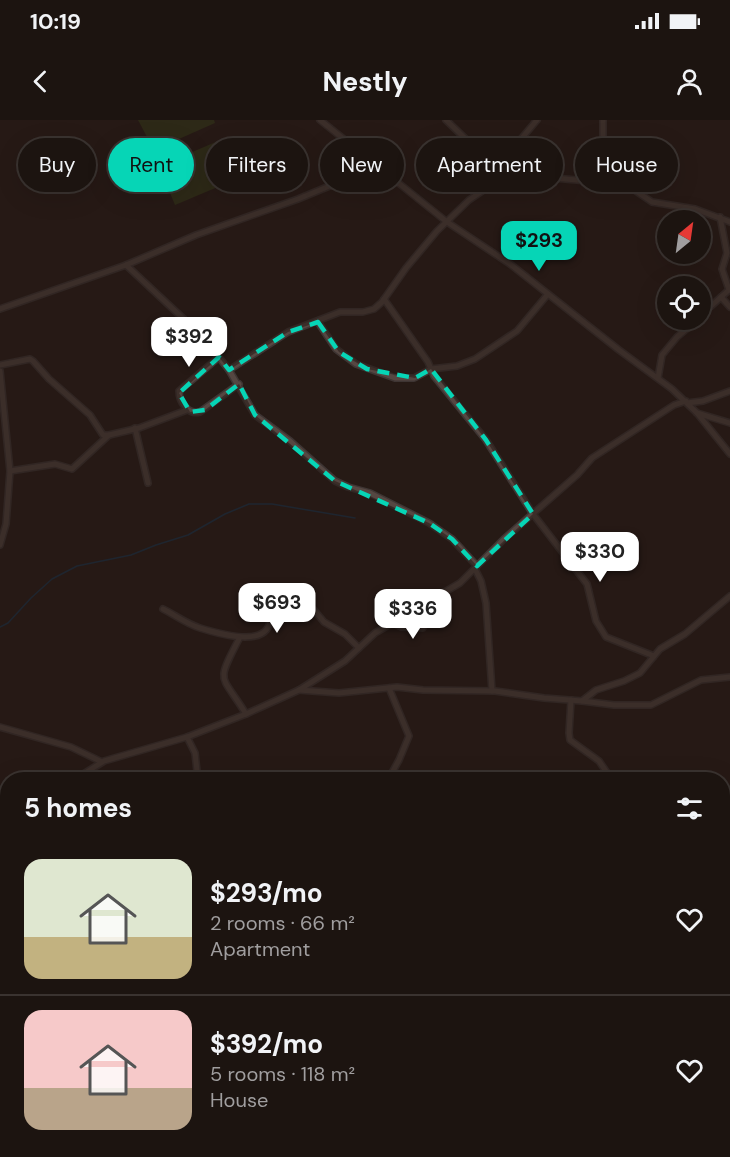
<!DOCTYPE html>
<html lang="en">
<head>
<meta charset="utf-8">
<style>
  body { margin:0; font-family:"DM Sans",sans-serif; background:#251d19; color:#f1f3f6; height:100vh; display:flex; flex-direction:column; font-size:22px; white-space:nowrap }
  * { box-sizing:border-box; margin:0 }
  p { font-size:20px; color:#a09e9f }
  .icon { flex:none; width:33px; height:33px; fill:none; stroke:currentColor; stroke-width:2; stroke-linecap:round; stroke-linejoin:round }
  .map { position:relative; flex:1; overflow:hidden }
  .side { position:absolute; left:0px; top:652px; width:730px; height:386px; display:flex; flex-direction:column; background:#1c1410; border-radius:24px 24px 0 0; box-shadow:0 6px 24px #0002,0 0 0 2px #3a3330 }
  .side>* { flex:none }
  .top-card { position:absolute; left:18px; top:18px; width:694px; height:54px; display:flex; gap:12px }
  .needle { width:39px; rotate:29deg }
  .buttons { position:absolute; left:657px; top:90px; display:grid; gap:12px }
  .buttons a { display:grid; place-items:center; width:54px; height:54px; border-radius:50%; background:#1c1410; box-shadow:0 6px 24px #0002,0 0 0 2px #3a3330; font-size:30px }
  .price { position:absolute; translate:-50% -51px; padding:0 14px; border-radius:12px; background:#fff; color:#222; font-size:20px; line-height:39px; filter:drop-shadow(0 2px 3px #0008) }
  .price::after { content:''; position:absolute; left:50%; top:36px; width:18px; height:14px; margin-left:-9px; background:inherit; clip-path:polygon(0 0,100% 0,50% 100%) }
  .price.selected { background:#06d5b6; color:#111 }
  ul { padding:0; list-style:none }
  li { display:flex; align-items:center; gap:18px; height:150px; padding:0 24px }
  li+li { border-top:2px solid #3a3330 }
  li span { display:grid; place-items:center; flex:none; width:168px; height:120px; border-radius:18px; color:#555 }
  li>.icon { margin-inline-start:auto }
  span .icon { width:72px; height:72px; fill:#fffc; stroke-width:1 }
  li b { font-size:26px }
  h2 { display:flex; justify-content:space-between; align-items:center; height:72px; padding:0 24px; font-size:26px }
  .pill { padding:0 21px; border-radius:27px; background:#1c1410; box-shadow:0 6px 24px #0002,0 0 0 2px #3a3330; font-size:21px; line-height:54px }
  .pill.selected { background:#06d5b6; color:#111 }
  .status { display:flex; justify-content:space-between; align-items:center; height:42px; padding:0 30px; background:#1c1410; direction:ltr }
  .status svg { height:16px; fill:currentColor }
  header { display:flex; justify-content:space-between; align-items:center; height:78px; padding:0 24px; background:#1c1410; font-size:27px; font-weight:700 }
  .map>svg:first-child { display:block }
  .garden { fill:#363d19 }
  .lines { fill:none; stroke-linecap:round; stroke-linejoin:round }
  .stream { stroke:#16344f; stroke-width:1.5 }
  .minor-casing { stroke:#3e3533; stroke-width:8 }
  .minor { stroke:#554742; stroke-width:5 }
  .marked { fill:none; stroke:#06d5b6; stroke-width:4.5; stroke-dasharray:12 8; stroke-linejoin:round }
</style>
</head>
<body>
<div class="status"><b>10:19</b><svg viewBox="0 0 49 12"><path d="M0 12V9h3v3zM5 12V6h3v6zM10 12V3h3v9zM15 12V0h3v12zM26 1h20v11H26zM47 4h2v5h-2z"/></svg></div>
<header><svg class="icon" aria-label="back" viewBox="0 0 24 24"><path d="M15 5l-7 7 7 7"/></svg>Nestly<svg class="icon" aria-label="person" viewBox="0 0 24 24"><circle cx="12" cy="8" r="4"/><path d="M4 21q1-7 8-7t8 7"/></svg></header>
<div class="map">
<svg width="730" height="1037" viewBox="0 0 730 1037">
  <rect width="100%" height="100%" fill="#261a15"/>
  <g class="garden">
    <polygon points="138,0 214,0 215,3 154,30"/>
    <polygon points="223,19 239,58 175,85 159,46"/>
  </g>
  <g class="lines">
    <polyline class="stream" points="0,507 8,503 31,478 52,459 77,446 131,435 156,425 188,415 225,394 249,384 272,384 355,398"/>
    <defs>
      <g id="minor">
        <polyline points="320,0 447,102 510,144 619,230 672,269 697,293 730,334"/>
        <polyline points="446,0 475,28 509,39 554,58 622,64 630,67 652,82 695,89 730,102"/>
        <polyline points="603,0 603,62"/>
        <polyline points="720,97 727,133 722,149 729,170"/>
        <polyline points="126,145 203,217 229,250 255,295 290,321 335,361 348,367 370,373 429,403 452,419 477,446"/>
        <polyline points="721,177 730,187"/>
        <polyline points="384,179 428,242 434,256 486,320 533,394 587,464 596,501 606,517 654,536"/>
        <polyline points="0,189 126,145 196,115 298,79 378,46"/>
        <polyline points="700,196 730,169"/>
        <polyline points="318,202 336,229 356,244 395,258 414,258 431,249 457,246 475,239 517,211 548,174"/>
        <path d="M219,237l-40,34c0,11 9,24 21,21l39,-28"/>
        <polyline points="0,245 30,239 33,241 49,259 90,295 103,315 109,315"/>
        <polyline points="229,250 288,212 340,192 363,192 374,189 382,182 406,148 437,111 469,80 497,61 516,25 537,0"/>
        <polyline points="0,251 10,351 6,404 0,425"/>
        <polyline points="658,258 662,235 677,217 697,200"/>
        <polyline points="687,283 703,281 730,271"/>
        <polyline points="697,293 730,303"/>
        <polyline points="135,308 148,363"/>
        <polyline points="10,351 55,344 72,349 109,315 139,308 187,290"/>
        <polyline points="475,449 481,461 486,483 492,571"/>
        <path d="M163,489c12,6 24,15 37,19 16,5 55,17 67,1 7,-10 3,-25 6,-36l6,-4 35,21 10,12 21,12 14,14"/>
        <polyline points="393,503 401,507 423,508 426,501 425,483"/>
        <path d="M239,519c-24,46 -18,34 7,75"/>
        <polyline points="299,570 339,573 397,567 423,570 495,571 544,578 582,581 596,570 624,561 640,553 660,529 685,514 730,476"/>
        <polyline points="571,580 569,613 570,620 599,641 612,660"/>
        <polyline points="582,581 614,585 651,585 701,560 730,557"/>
        <polyline points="0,607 71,627 102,642"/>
        <polyline points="187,617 195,633 198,660"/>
        <polyline points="74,660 104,641 187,617 246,594 299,570 345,541 375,513 460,463 504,419 577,355 592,338 674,285 686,281"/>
        <polyline points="388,660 399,640 409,616 389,568"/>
        <polyline points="0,683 8,681"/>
        <polyline points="0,728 8,717"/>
        <polyline points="0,873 8,866"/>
        <polyline points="0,1007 8,1006"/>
        <polyline points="104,1037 106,1030"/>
      </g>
    </defs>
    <use href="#minor" class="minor-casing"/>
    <use href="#minor" class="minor"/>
  </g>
  <path d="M0 0H730V1037H0ZM318,202l21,30 28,17 48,9 16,-9 55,71 47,74 -56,52 -25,-27 -23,-16 -94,-42 -80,-66 -16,-31 -34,26 -15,2 -11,-19 40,-36 10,13 59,-38z" fill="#261a15" fill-opacity=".55" fill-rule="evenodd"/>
  <path class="marked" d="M318,202l21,30 28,17 48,9 16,-9 55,71 47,74 -56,52 -25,-27 -23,-16 -94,-42 -80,-66 -16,-31 -34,26 -15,2 -11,-19 40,-36 10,13 59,-38z"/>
</svg>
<div class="buttons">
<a><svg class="needle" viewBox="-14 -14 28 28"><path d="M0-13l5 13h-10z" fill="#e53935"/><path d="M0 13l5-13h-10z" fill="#a09e9f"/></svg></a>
<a><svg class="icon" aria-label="locate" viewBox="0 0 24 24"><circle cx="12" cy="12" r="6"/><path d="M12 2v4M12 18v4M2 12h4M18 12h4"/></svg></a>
</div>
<b class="price selected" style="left:539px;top:152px">$293</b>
<b class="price" style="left:189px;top:248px">$392</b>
<b class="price" style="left:600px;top:463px">$330</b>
<b class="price" style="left:277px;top:514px">$693</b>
<b class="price" style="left:413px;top:520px">$336</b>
<div class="top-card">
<a class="pill">Buy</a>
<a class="pill selected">Rent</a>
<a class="pill">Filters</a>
<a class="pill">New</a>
<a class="pill">Apartment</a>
<a class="pill">House</a>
</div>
<section class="side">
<h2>5 homes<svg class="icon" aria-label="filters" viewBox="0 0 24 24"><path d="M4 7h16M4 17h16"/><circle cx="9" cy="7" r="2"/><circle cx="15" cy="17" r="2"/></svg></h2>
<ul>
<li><span style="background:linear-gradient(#dfe7d0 65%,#c2b280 0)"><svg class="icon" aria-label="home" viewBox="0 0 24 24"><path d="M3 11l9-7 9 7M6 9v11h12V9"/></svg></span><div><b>$293/mo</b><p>2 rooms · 66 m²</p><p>Apartment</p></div><svg class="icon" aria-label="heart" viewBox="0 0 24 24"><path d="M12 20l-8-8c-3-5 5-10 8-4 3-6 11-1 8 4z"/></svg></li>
<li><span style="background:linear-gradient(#f6c9c9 65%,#b9a48a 0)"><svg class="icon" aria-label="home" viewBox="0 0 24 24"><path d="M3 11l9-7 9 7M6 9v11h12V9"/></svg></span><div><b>$392/mo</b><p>5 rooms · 118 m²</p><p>House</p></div><svg class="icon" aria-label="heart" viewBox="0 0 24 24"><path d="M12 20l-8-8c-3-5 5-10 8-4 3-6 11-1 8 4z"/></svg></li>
</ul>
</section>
</div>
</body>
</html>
